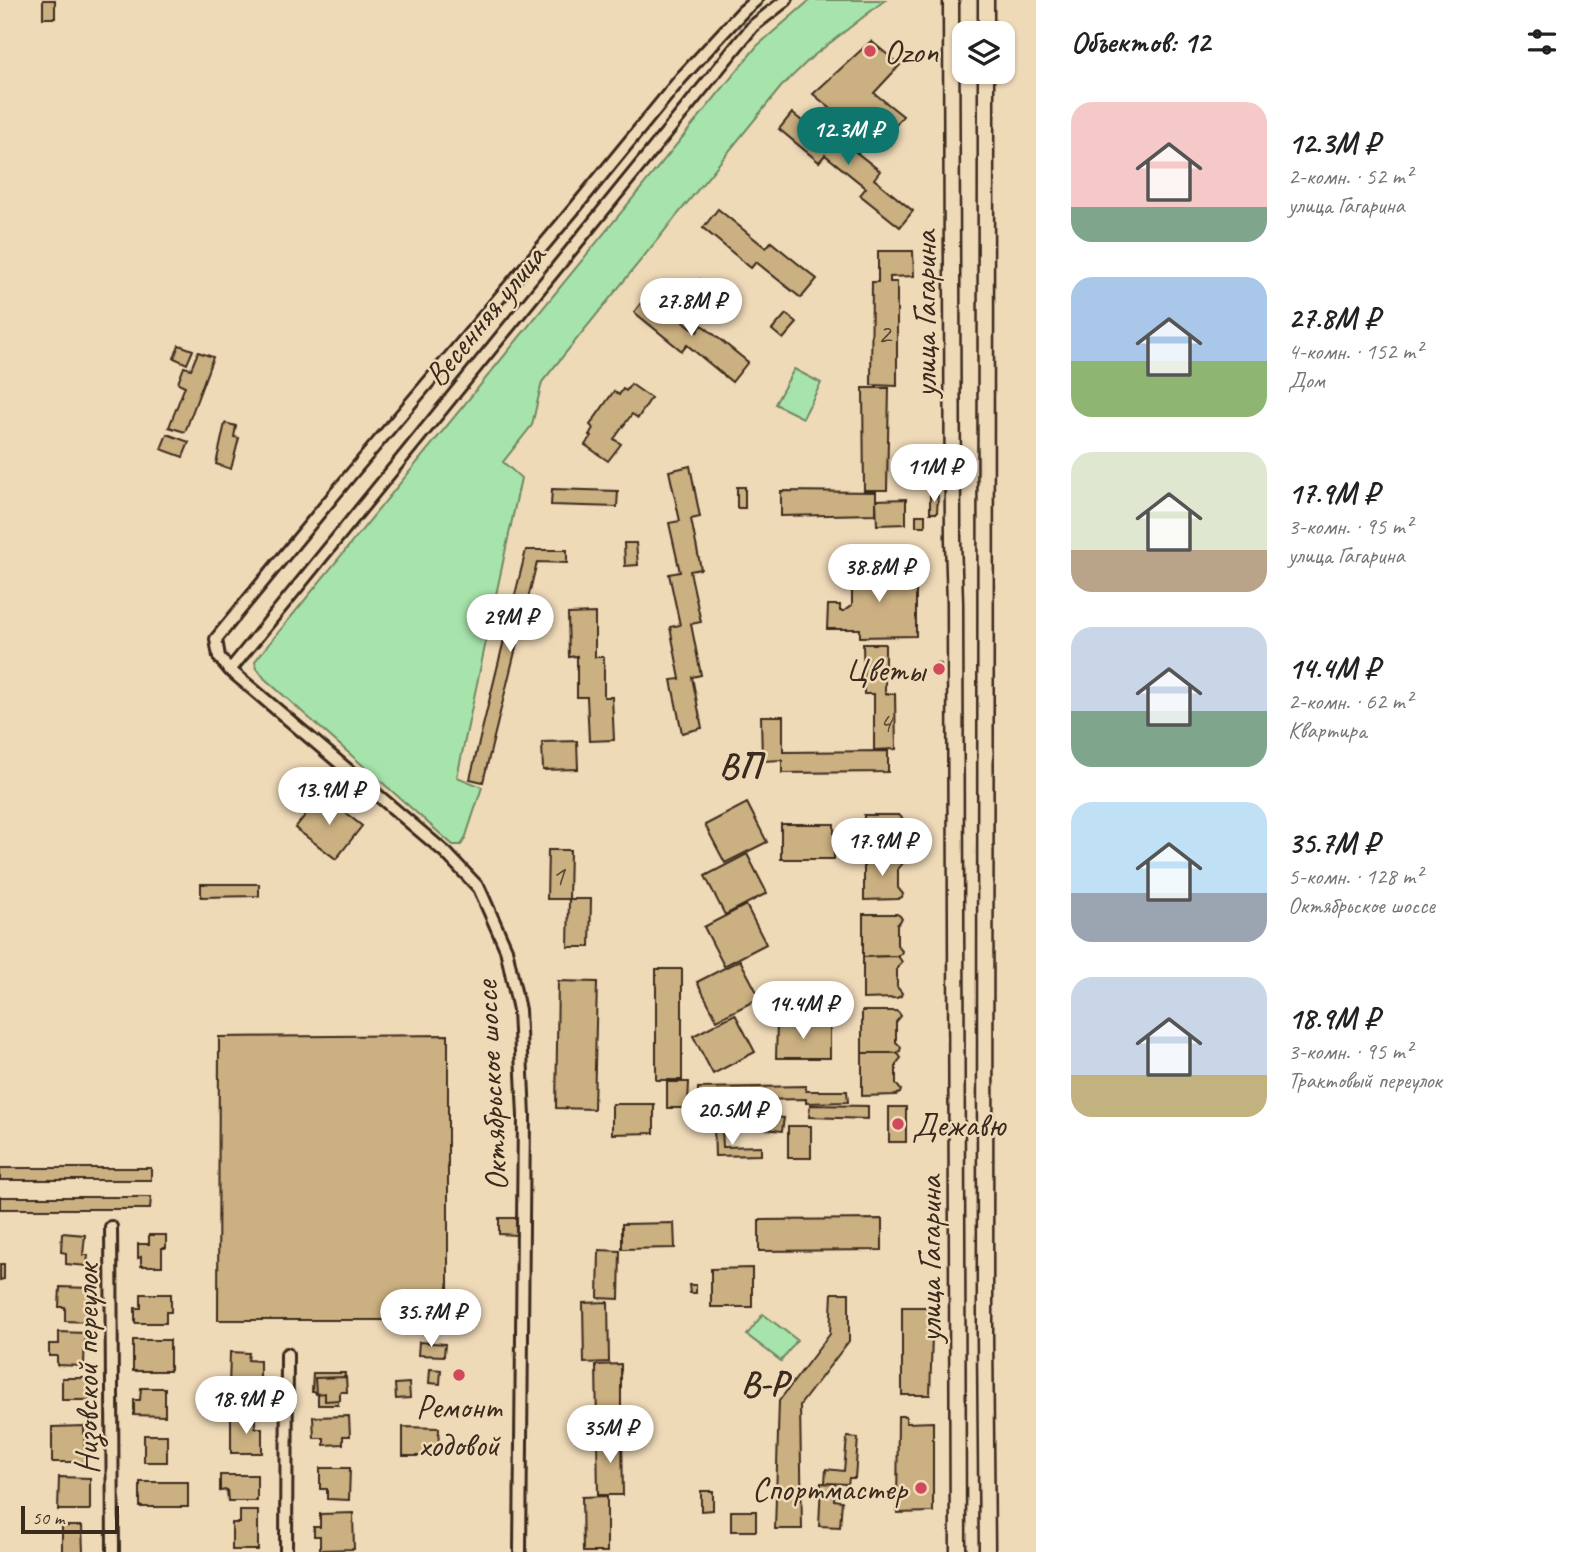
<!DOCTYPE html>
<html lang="ru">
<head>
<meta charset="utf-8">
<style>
  body { margin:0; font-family:Caveat,sans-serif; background:#f6f6f6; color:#222; height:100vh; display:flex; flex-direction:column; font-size:26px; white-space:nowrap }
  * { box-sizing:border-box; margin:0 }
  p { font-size:23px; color:#767676 }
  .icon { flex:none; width:38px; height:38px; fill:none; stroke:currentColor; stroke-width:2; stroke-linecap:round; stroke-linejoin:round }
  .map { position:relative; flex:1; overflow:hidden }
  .sheet { display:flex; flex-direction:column; background:#fff; width:560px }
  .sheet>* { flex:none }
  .buttons { position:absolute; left:952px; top:21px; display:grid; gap:14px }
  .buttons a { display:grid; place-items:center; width:63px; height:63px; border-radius:14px; background:#fff; box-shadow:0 2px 5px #0004; font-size:35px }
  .scale { position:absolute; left:21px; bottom:18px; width:98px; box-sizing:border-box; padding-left:7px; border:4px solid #3b2a1e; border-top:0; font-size:19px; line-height:24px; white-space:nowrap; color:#3b2a1e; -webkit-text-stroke:5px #efdab8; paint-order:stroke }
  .price { position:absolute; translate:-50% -60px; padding:0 16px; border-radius:24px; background:#fff; color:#222; font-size:23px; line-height:46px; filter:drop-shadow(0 2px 4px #0008) }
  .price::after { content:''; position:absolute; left:50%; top:42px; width:21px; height:16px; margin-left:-10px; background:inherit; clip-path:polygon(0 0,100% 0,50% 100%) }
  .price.active { background:#0f766e; color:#fff }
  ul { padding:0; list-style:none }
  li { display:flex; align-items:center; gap:21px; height:175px; padding:0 35px }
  li span { display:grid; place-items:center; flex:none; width:196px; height:140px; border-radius:21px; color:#555 }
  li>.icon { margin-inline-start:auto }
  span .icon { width:84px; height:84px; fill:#fffc; stroke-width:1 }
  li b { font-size:30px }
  h2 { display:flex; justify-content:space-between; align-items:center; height:84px; padding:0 35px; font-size:30px }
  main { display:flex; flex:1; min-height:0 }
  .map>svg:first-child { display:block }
  .green { fill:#a7e4ab; stroke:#718764; stroke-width:2 }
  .building { fill:#cbb081; stroke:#3b2a1e; stroke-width:2 }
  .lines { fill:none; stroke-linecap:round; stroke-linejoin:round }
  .minor-casing { stroke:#3b2a1e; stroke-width:16 }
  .tertiary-casing { stroke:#3b2a1e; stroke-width:19 }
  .minor { stroke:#efdab8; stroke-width:10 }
  .tertiary { stroke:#efdab8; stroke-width:14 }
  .poi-dot { fill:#d1495b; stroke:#efdab8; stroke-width:2.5 }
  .labels { text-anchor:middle; stroke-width:5; stroke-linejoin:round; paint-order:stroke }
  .number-label { font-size:30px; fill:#5f4c37 }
  .poi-label { font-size:33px; fill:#3b2a1e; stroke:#efdab8; text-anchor:start }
  .street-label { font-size:33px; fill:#3b2a1e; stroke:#efdab8 }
  .neighbourhood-label { font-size:35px; font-weight:bold; fill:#3b2a1e; stroke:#efdab8 }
</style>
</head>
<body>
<main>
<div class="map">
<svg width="1036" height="1552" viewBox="0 0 1036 1552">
  <rect width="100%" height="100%" fill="#efdab8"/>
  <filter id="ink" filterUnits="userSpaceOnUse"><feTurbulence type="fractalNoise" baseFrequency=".0143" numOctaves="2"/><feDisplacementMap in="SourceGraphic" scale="14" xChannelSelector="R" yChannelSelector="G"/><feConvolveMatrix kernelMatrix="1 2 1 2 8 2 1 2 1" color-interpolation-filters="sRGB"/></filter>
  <g filter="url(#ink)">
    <g class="green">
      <polygon points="810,0 885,0 812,57 781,87 542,382 532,425 503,462 521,478 457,777 482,787 465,839 461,845 453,845 265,679 256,667 255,661 757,46"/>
      <polygon points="700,279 724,298 712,313 688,294"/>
      <polygon points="794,369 821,383 803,418 775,404"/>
      <polygon points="763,1314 797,1340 781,1361 747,1335"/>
    </g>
    <g class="building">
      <rect x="43" y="0" width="12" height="18"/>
      <polygon points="871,41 900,65 874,93 903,116 878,148 813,94"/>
      <polygon points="792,113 832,145 838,138 880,171 874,179 913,211 900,227 860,195 866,188 825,155 819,162 779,129"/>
      <polygon points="718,209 766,248 771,242 817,279 801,298 756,262 751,268 703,228"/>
      <polygon points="878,251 913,251 914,276 890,277 890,282 897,282 897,386 871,385 872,282 878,282"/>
      <polygon points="649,293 697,332 702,325 748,362 732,382 687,345 682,351 634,312"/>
      <polygon points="786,314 797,323 783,339 772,330"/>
      <polygon points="179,345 193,350 187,364 174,358"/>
      <polygon points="198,352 213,357 185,432 169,427 185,386 178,383 184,367 191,369"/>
      <polygon points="631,384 651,398 638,418 632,414 614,439 621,444 608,461 585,445 591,436 589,435 593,428 590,425 614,391 619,395 623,389 626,391"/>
      <polygon points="863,388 889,388 887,490 864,490"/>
      <polygon points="225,423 236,426 234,437 239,438 231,469 216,464"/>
      <polygon points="167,434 189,442 183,457 161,449"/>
      <polygon points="690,466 700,517 691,519 701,569 690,571 701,622 691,624 701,675 692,677 702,728 682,733 671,680 680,679 670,627 680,625 669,574 680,572 669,523 680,521 669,471"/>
      <rect x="737" y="487" width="8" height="21"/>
      <polygon points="552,489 618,491 617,507 551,505"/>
      <polygon points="781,491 876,492 876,514 781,516"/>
      <polygon points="930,495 938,495 937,513 930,513"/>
      <polygon points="906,499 906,524 877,525 876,500"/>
      <rect x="916" y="515" width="9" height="11"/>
      <polygon points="624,543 636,543 638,565 625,566"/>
      <polygon points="526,550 567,550 567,563 537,562 483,782 470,779"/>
      <polygon points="849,569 916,569 916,636 860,637 860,629 827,629 828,605 840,605 840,611 844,611 852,605 852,589 849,589"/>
      <polygon points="595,613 595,657 604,657 604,697 612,697 614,740 589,741 587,697 577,697 577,656 569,657 568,614"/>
      <polygon points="863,644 885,644 885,694 895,694 896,749 874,750 874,694 864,694"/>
      <polygon points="937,663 941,664 941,675 936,675"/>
      <polygon points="761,716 783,716 783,752 888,751 888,772 782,773 782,760 762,761"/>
      <polygon points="577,741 578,769 543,770 542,742"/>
      <polygon points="322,794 362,826 336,859 295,828"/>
      <polygon points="747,803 767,842 725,863 705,825"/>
      <polygon points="864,815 899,815 901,817 903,820 898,826 898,846 903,852 902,855 898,857 864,857"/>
      <rect x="781" y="824" width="53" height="35"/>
      <polygon points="548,850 570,850 569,899 591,899 590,947 568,947 569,899 547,899"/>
      <polygon points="747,854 767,893 725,915 705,876"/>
      <polygon points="899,857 903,863 898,869 898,888 903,894 902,897 898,899 864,900 864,858"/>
      <polygon points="201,884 259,884 259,896 201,897"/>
      <polygon points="746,905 766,944 724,966 704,927"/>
      <polygon points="863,914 897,914 900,916 902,919 897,925 897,945 902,951 901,954 897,956 863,957"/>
      <polygon points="898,956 902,962 897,968 897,987 902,993 901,996 897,998 863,999 863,957"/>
      <polygon points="740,960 760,998 717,1020 697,982"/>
      <rect x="656" y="969" width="26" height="111"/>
      <polygon points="558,981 597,982 594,1109 556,1108"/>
      <polygon points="862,1011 896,1011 899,1013 901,1016 896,1022 896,1042 901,1047 900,1051 896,1053 862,1053"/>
      <polygon points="735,1014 755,1052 713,1074 693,1036"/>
      <polygon points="777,1023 830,1023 830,1058 776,1058"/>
      <polygon points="448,1035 448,1320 218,1320 219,1037"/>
      <polygon points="862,1053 896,1053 899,1055 901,1058 896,1064 896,1084 901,1090 900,1093 896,1095 862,1096"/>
      <polygon points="667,1082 689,1082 688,1105 682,1108 667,1108"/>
      <polygon points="806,1086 806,1091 847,1091 848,1102 806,1103 806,1099 698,1101 698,1088"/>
      <rect x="715" y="1102" width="36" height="14"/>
      <polygon points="612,1104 654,1104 654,1133 612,1134"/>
      <polygon points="810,1105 868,1106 868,1119 809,1117"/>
      <rect x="889" y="1107" width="17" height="35"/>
      <polygon points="766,1116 784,1118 782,1131 765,1129"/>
      <polygon points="714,1126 722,1126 723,1147 761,1146 761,1155 715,1156"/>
      <rect x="788" y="1126" width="23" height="32"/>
      <rect x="0" y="1168" width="151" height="12"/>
      <polygon points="0,1197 151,1197 150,1209 0,1209"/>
      <polygon points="499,1218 516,1218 516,1235 499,1234"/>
      <polygon points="882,1219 882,1250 759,1251 759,1220"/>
      <polygon points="674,1223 675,1248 622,1249 622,1224"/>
      <polygon points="62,1233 85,1235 83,1255 88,1255 87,1266 66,1264 66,1253 61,1252"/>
      <polygon points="149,1235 166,1235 166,1248 162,1248 162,1266 141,1266 141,1257 138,1258 138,1244 149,1244"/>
      <polygon points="599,1250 620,1251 619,1299 598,1298"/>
      <polygon points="0,1264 4,1264 4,1279 0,1280"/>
      <polygon points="752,1268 752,1307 711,1307 711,1269"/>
      <polygon points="689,1285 696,1285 696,1293 690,1293"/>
      <polygon points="60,1287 90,1288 89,1322 65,1321 65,1307 59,1307"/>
      <polygon points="832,1293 849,1293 849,1341 800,1405 802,1529 775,1529 779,1401 830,1334"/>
      <polygon points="141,1294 171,1294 171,1312 166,1312 166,1323 135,1323 135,1308 141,1308"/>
      <polygon points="608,1302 609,1362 584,1363 583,1303"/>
      <polygon points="902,1307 933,1307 930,1395 902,1395"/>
      <polygon points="59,1332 85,1333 84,1366 57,1365 57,1356 49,1356 49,1344 59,1344"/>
      <rect x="133" y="1340" width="37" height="31"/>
      <polygon points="419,1342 445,1344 444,1356 418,1355"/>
      <polygon points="230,1352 249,1353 248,1360 260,1361 260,1391 229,1390"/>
      <polygon points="621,1364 621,1424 597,1425 596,1365"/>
      <polygon points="430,1369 441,1370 440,1384 429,1383"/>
      <polygon points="313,1373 345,1373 344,1388 339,1388 338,1405 318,1405 318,1392 312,1392"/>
      <polygon points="346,1377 347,1392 340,1392 340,1400 325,1401 325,1393 316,1394 315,1378"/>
      <rect x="62" y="1378" width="28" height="22"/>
      <polygon points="409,1383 410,1398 396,1399 395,1384"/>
      <polygon points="141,1388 165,1388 165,1416 134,1415 134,1400 140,1400"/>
      <polygon points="349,1416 350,1436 343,1436 343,1444 324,1445 324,1438 314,1438 313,1417"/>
      <polygon points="898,1416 906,1416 906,1423 933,1422 933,1512 897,1513"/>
      <polygon points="231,1417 255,1417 255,1428 262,1428 262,1453 231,1453"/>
      <polygon points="84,1426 85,1462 52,1462 52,1427"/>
      <polygon points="403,1427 439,1428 438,1456 403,1456"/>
      <rect x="144" y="1435" width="23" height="27"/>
      <polygon points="597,1435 622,1435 623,1495 598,1495"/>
      <polygon points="847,1437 858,1438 855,1478 849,1478 848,1484 825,1483 826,1469 844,1471"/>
      <polygon points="320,1468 350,1468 349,1500 327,1499 327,1489 320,1489"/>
      <polygon points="220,1475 257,1475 257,1501 228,1501 227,1490 220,1491"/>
      <polygon points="59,1477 90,1478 90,1510 58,1510"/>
      <rect x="140" y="1482" width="48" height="25"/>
      <polygon points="821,1483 835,1484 834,1500 842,1501 840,1527 819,1526"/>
      <polygon points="701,1491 713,1491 713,1510 701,1511"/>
      <polygon points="607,1496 607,1552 583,1552 582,1497"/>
      <polygon points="240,1511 258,1511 258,1550 232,1550 232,1523 240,1523"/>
      <rect x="731" y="1511" width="25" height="20"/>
      <polygon points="353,1513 354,1549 320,1550 320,1536 314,1536 314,1527 320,1527 320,1514"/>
      <polygon points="62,1526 82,1526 83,1552 62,1552"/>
    </g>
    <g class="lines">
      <defs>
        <g id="minor">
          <polyline points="230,670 753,26 786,0"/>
          <polyline points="111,1227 113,1552"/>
          <polyline points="286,1552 287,1354"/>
          <polyline points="520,1552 524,1116 519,1010 506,949 479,888 446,853 230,670 219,657 216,639 352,473 574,209 682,77 743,11 756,0"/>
        </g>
        <g id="tertiary">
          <polyline points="951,0 953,540 955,603 958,1552"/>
          <polyline points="986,0 986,33"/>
          <polyline points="986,72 985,1335 987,1552"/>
        </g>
      </defs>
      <use href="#minor" class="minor-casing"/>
      <use href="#tertiary" class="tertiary-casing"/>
      <use href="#minor" class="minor"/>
      <use href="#tertiary" class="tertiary"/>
    </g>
  </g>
  <g class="poi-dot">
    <circle cx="870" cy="51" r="7"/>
    <circle cx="939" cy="669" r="7"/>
    <circle cx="898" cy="1124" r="7"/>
    <circle cx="459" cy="1375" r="7"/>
    <circle cx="921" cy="1488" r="7"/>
  </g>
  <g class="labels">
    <g class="number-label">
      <text x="884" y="343">2</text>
      <text x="885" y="732">4</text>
      <text x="558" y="885">1</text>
    </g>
    <g class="poi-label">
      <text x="884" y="63">Ozon</text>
      <text x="925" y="681" text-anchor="end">Цветы</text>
      <text x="912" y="1136">Дежавю</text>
      <text x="459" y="1418" text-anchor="middle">Ремонт<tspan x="459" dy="38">ходовой</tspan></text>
      <text x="907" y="1500" text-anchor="end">Спортмастер</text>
    </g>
    <g class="street-label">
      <text transform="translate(924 314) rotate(-90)" y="12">улица Гагарина</text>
      <text transform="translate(484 315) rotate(-51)" y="12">Весенняя улица</text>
      <text transform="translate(490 1086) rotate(-93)" y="12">Октябрьское шоссе</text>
      <text transform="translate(929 1259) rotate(-90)" y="12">улица Гагарина</text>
      <text transform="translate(86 1369) rotate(-90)" y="12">Низовской переулок</text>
    </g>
    <g class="neighbourhood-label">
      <text x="740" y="777">ВП</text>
      <text x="764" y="1395">В-Р</text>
    </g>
  </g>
</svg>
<div class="buttons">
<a><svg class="icon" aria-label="layers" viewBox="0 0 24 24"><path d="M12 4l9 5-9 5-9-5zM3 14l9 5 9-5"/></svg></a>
</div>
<div class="scale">50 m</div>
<b class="price active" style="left:848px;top:167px">12.3M ₽</b>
<b class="price" style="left:691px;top:338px">27.8M ₽</b>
<b class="price" style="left:934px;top:504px">11M ₽</b>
<b class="price" style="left:879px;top:604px">38.8M ₽</b>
<b class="price" style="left:510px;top:654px">29M ₽</b>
<b class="price" style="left:329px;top:827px">13.9M ₽</b>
<b class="price" style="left:882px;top:878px">17.9M ₽</b>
<b class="price" style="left:803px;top:1041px">14.4M ₽</b>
<b class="price" style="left:732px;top:1147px">20.5M ₽</b>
<b class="price" style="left:431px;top:1349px">35.7M ₽</b>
<b class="price" style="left:246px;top:1436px">18.9M ₽</b>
<b class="price" style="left:610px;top:1465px">35M ₽</b>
</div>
<section class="sheet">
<h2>Объектов: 12<svg class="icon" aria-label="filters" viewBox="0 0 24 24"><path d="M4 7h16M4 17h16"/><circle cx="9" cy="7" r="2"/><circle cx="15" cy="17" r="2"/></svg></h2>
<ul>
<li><span style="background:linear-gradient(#f6c9c9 75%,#7fa58c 0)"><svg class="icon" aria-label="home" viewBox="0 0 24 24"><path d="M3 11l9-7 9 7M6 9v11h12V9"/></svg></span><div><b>12.3M ₽</b><p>2-комн. · 52 m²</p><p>улица Гагарина</p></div></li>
<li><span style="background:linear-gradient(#a9c7e8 60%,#8fb573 0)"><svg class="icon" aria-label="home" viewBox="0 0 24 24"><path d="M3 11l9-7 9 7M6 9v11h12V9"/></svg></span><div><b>27.8M ₽</b><p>4-комн. · 152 m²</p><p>Дом</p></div></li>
<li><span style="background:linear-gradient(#dfe7d0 70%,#b9a48a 0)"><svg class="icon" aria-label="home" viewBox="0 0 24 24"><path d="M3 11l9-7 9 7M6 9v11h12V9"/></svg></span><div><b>17.9M ₽</b><p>3-комн. · 95 m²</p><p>улица Гагарина</p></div></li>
<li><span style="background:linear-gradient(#c9d6e8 60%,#7fa58c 0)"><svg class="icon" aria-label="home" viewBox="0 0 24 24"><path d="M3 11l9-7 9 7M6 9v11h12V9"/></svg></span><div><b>14.4M ₽</b><p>2-комн. · 62 m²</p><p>Квартира</p></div></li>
<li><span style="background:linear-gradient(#bfe0f5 65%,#9aa5b1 0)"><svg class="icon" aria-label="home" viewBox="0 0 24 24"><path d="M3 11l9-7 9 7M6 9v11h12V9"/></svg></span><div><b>35.7M ₽</b><p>5-комн. · 128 m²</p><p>Октябрьское шоссе</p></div></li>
<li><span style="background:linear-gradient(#c9d6e8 70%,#c2b280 0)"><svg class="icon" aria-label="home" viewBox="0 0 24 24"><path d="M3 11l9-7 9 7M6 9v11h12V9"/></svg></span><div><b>18.9M ₽</b><p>3-комн. · 95 m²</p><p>Трактовый переулок</p></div></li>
</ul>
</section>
</main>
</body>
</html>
